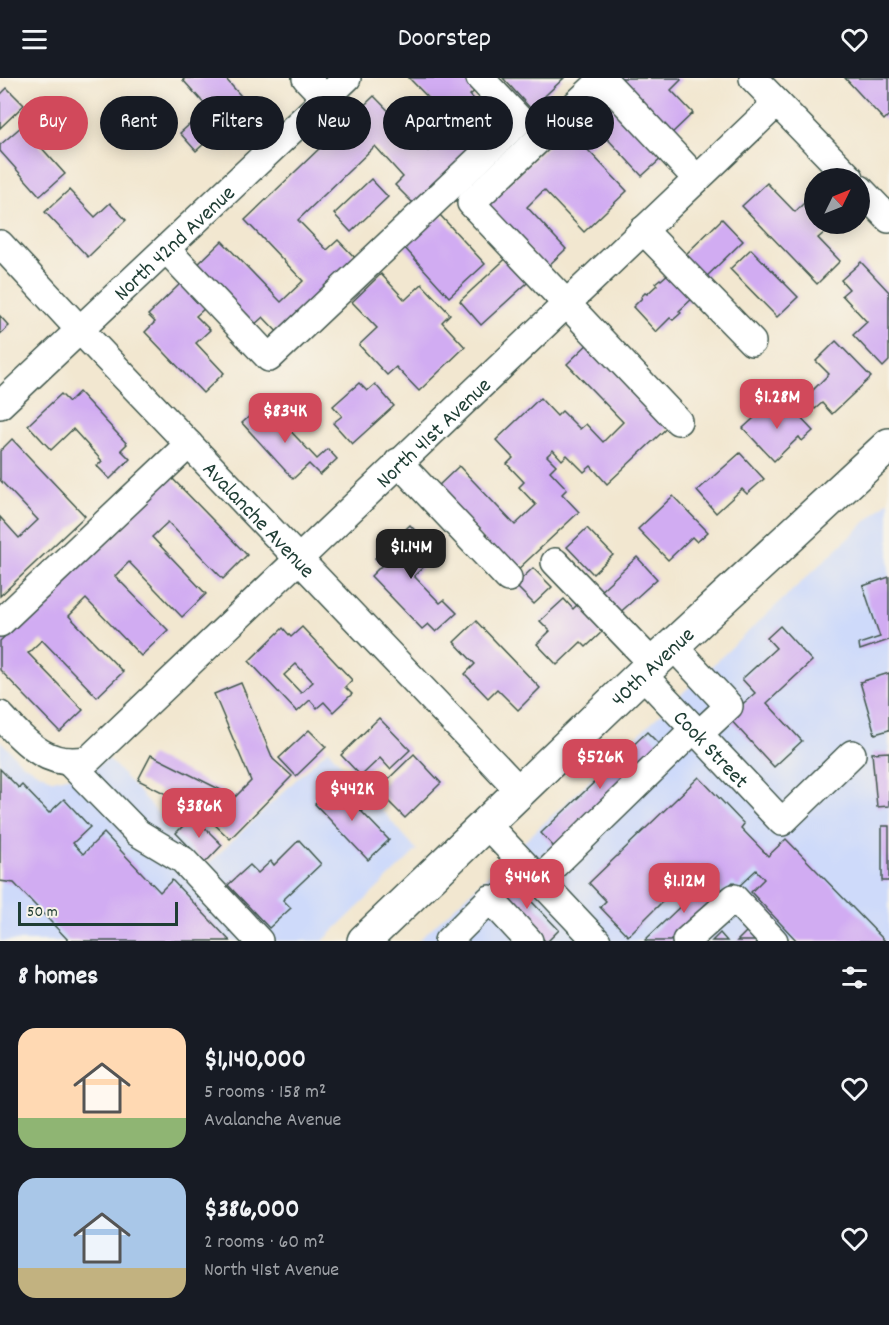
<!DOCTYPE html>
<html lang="en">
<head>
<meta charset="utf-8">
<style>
  body { margin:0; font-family:Dekko,sans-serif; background:#242831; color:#f1f3f6; height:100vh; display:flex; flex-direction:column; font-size:22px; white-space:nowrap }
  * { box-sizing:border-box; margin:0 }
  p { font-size:20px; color:#9ea1a6 }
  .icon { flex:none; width:33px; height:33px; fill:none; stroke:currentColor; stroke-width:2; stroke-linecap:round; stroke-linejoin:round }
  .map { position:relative; height:863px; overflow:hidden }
  .drawer { display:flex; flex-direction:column; background:#171b24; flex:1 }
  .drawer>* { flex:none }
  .top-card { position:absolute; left:18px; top:18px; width:854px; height:54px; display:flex; gap:12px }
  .needle { width:39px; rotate:47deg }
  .tools { position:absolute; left:804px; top:90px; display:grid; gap:12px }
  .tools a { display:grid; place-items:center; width:66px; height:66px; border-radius:50%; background:#171b24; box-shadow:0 3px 15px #0003; font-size:30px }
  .scale { position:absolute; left:18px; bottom:15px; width:160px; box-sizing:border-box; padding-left:6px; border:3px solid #1f3d34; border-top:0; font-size:16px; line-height:21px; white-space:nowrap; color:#1f3d34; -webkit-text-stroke:4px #f7f3e8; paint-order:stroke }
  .price { position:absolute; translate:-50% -51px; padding:0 14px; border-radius:12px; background:#d1495b; color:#fff; font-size:20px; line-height:39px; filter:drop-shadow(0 2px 3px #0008) }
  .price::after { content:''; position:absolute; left:50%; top:36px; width:18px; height:14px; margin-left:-9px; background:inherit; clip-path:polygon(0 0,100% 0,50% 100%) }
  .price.on { background:#222; color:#fff }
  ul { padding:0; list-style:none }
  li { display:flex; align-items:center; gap:18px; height:150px; padding:0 18px }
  li span { display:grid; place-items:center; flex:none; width:168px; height:120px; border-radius:18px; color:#555 }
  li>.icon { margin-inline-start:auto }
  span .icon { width:72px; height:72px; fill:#fffc; stroke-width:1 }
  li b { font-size:26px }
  h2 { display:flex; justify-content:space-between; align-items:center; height:72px; padding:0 18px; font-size:26px }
  .chip { padding:0 21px; border-radius:27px; background:#171b24; box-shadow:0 3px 15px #0003; font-size:21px; line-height:54px }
  .chip.on { background:#d1495b; color:#fff }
  header { display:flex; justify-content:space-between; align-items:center; height:78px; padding:0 18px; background:#171b24; font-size:27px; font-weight:600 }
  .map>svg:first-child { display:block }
  .built { fill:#cedafa }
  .building { fill:#d1acf2; fill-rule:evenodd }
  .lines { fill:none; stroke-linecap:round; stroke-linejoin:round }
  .minor-casing { stroke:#3f564b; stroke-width:30 }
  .major-casing { stroke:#3f564b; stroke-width:36 }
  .minor { stroke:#fff; stroke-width:27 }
  .major { stroke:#fff; stroke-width:33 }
  .labels { text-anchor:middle; stroke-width:4.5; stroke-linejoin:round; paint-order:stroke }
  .street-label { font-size:22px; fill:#1f3d34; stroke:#f7f3e8 }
</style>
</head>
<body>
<header><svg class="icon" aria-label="menu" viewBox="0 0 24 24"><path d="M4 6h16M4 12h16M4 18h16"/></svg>Doorstep<svg class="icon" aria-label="heart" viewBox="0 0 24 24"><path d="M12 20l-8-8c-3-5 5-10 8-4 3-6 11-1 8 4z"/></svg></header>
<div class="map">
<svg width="889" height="863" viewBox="0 0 889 863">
  <rect width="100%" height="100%" fill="#f7f3e8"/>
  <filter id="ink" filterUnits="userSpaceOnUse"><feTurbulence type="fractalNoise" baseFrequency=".0167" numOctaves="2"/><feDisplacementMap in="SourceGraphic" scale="12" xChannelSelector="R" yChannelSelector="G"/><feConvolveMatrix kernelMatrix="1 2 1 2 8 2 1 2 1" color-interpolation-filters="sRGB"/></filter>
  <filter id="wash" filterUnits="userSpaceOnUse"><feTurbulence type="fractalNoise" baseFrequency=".008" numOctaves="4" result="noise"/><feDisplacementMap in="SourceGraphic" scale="24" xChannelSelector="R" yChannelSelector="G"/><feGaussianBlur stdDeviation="1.35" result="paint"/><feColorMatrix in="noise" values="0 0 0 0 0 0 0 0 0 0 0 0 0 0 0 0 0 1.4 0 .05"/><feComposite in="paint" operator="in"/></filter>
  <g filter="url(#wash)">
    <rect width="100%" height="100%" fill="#f2e7d0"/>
    <g class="built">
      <polygon points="889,422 889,863 418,863"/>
      <polygon points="0,662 22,686 53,702 86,695 108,680 206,788 328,671 417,772 323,863 0,863"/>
    </g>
    <g id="blocks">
      <g class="building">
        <polygon points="185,0 225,0 248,26 196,73 180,55 208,30 183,2"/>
        <polygon points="409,0 464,0 476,12 470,17 483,31 476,37 496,58 420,132 395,107 403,99 375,68 298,142 327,172 338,162 361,186 283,260 263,239 253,248 195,189 222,163 281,224 303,203 245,142 374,18 428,73 455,47"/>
        <polygon points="503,0 564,0 531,31"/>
        <polygon points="617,0 679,0 681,2 671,12 693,35 671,56"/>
        <polygon points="845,0 889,0 889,37 884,42"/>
        <polygon points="7,10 24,27 0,50 0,17"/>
        <polygon points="601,18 664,78 642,98 603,56 587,71 627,113 584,154 544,112 527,129 566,171 546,190 486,126"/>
        <polygon points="22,48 65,96 40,118 0,73 0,67"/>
        <polygon points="371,101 388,119 351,154 334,136"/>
        <polygon points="767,105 795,134 805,124 814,134 814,146 826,146 830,150 818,160 840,183 817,206 742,128"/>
        <polygon points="69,112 95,139 110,125 126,142 88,179 45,134"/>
        <polygon points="440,137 485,186 449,219 404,169"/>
        <polygon points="722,141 743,163 702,203 680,182"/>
        <polygon points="751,171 798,219 777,239 730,191"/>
        <polygon points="514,173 536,197 481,247 460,223"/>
        <polygon points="861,184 889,214 889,283 883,289 853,257 867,244 842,217 849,211 841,202"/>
        <polygon points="670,194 694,219 679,233 681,235 673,242 670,240 656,254 633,229 642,220 641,219 645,215 647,216 657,207 655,205 660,201 661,202"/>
        <polygon points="381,196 405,222 422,206 450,236 442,244 465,269 419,313 396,289 387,297 359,267 377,250 352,224"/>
        <polygon points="181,205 205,230 196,238 210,252 196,265 224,295 203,315 145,254 155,244 148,237"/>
        <polygon points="0,238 9,248 0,256"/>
        <polygon points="592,262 671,346 607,406 591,388 584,394 567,377 562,382 553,372 547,378 556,387 550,393 567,411 562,416 579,434 514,495 435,411 459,388 515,447 536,427 519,409 524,404 507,386 513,380 496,362 540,320 557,338 562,333 580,351 586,346 603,364 623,344 567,286"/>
        <polygon points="836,263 871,299 832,336 822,325 815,331 805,320 829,296 816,283"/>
        <polygon points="359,305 367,313 375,306 394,328 352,366 333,345 342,338 333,328"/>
        <polygon points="79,314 127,366 121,372 130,381 110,401 97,388 102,383 73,351 51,372 28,347 61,316 69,324"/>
        <polygon points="264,325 317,381 328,371 337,381 320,397 309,386 293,401 242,345"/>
        <polygon points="787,325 813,353 802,363 799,359 774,383 743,350 765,330 772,338"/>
        <polygon points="12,361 85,438 0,518 0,439 19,460 38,442 0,402 0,373"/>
        <polygon points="740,375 764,401 747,416 742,411 716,435 697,413"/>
        <polygon points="170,398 247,477 223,501 168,444 152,459 206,516 182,539 129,484 115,498 168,552 141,578 86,521 69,538 123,594 97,619 42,562 28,575 83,632 60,654 0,592 0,563"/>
        <polygon points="673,418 708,454 697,464 692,459 668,482 638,451"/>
        <polygon points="410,447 437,476 414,498 440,525 444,522 457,535 436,554 428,546 422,551 371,498 382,487 375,480"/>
        <polygon points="587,450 613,477 593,496 567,469"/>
        <polygon points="637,479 657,501 615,539 595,518"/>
        <polygon points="533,490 552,509 534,526 515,507"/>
        <polygon points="889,499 889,562 860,572 859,566 880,559 863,508"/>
        <polygon points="564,521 573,531 579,525 605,551 586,569 581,564 557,587 537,566 550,553 540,543"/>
        <polygon points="476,543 540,610 518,632 497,611 488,620 465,596 475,586 454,564"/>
        <polygon points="780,548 812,583 767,625 802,663 774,689 728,639 755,615 742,601 776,570 767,560"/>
        <path d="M302,549l50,53 -7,7 7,7 -19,18 -9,-10 -7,6 -7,-8 -13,12 -48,-51 34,-33 8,9zM296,586l17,18 -12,11 -17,-18z"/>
        <polygon points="889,595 889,652 875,656 860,604"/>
        <polygon points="241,605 273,681 292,698 230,761 211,743 214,740 138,702 151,677 235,719 251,703 214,616"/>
        <polygon points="379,640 410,672 390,691 380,680 361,698 341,677"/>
        <polygon points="309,652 326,669 296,698 279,680"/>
        <polygon points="647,654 660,667 554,769 541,755"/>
        <polygon points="889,674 889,728 877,729 872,675"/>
        <polygon points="414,676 441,705 405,740 377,712"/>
        <polygon points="0,691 19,710 22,707 49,735 64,721 90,749 73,765 83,776 104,755 160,814 172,802 230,863 69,863 14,805 0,803"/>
        <polygon points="699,699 744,746 741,750 768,778 786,761 885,863 797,863 751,814 764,801 756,792 738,809 733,804 723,813 699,787 628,858 600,829 606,823 589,805"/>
        <polygon points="336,707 389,762 368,782 315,726"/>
        <polygon points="193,738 222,767 205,785 176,755"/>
        <rect x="882" y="748" width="7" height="55"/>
        <polygon points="299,762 321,786 283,822 291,830 269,850 228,807 250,787 258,795 271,783 274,787"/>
        <polygon points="508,799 559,852 548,863 545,863 495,811"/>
        <polygon points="707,803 719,815 670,863 647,863 645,862"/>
        <polygon points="749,851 760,863 737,863"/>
        <polygon points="720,855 727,863 712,863"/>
      </g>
    </g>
  </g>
  <g filter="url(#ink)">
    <use href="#blocks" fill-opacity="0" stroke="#3f564b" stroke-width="1.5"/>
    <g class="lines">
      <defs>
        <g id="minor">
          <polyline points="306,0 325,20"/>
          <polyline points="753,0 850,100"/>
          <polyline points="860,111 889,141"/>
          <polyline points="643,152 752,264"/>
          <path id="s1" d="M0,166l80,86 440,461"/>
          <polyline points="166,171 269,280 520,42 480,0"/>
          <path id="s2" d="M0,327l347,-327"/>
          <polyline points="678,343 471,125 603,1 697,101"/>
          <polyline points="398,384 508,500"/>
          <polyline points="555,484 653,586"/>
          <polyline points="0,545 189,366"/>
          <polyline points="673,568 729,628 699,656"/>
          <path id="s3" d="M642,596l140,148 70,-68"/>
          <path id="s4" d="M0,637c26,28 48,54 89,44l688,-656"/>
          <polyline points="68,683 138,755 183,782 259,863"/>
          <polyline points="486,746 597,863"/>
          <polyline points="539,802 694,651"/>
          <polyline points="448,863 490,821 529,863"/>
          <polyline points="686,863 734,820 774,863"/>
        </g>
        <g id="major">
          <path id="s5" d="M364,863l278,-267 247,-229"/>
        </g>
      </defs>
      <use href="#minor" class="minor-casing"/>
      <use href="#major" class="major-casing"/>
      <use href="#minor" class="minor"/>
      <use href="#major" class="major"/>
    </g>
  </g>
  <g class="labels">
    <g class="street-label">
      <text dy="8" stroke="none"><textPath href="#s2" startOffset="238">North 42nd Avenue</textPath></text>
      <text dy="8" stroke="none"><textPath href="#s4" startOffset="580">North 41st Avenue</textPath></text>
      <text dy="8" stroke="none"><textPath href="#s1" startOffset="378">Avalanche Avenue</textPath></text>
      <text dy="8" stroke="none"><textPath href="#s5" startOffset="398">40th Avenue</textPath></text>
      <text dy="8" stroke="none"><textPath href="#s3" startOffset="102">Cook Street</textPath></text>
    </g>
  </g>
</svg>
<div class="tools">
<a><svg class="needle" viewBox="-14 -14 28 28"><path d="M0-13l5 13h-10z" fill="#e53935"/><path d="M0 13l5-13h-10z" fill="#9ea1a6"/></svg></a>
</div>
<div class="scale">50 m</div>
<b class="price" style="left:777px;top:352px">$1.28M</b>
<b class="price" style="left:285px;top:366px">$834K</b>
<b class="price on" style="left:411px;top:502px">$1.14M</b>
<b class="price" style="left:600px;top:712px">$526K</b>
<b class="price" style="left:352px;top:744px">$442K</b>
<b class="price" style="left:199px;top:761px">$386K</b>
<b class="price" style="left:527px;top:832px">$446K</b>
<b class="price" style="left:684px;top:836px">$1.12M</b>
<div class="top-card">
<a class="chip on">Buy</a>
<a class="chip">Rent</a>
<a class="chip">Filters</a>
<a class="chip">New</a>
<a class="chip">Apartment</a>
<a class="chip">House</a>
</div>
</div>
<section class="drawer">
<h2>8 homes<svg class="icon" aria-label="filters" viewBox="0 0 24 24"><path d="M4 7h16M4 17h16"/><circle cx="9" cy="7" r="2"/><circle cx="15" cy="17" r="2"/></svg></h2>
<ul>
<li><span style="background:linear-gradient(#ffd9b3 75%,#8fb573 0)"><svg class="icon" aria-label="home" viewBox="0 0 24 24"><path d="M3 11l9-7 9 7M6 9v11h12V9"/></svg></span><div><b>$1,140,000</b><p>5 rooms · 158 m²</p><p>Avalanche Avenue</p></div><svg class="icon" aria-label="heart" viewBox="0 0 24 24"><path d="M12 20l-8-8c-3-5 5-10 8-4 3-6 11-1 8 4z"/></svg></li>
<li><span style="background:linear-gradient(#a9c7e8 75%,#c2b280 0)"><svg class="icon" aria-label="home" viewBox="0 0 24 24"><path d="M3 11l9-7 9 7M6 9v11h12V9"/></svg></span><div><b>$386,000</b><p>2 rooms · 60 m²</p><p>North 41st Avenue</p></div><svg class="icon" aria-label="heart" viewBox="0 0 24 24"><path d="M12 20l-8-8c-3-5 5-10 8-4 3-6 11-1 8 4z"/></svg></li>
</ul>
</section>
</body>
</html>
